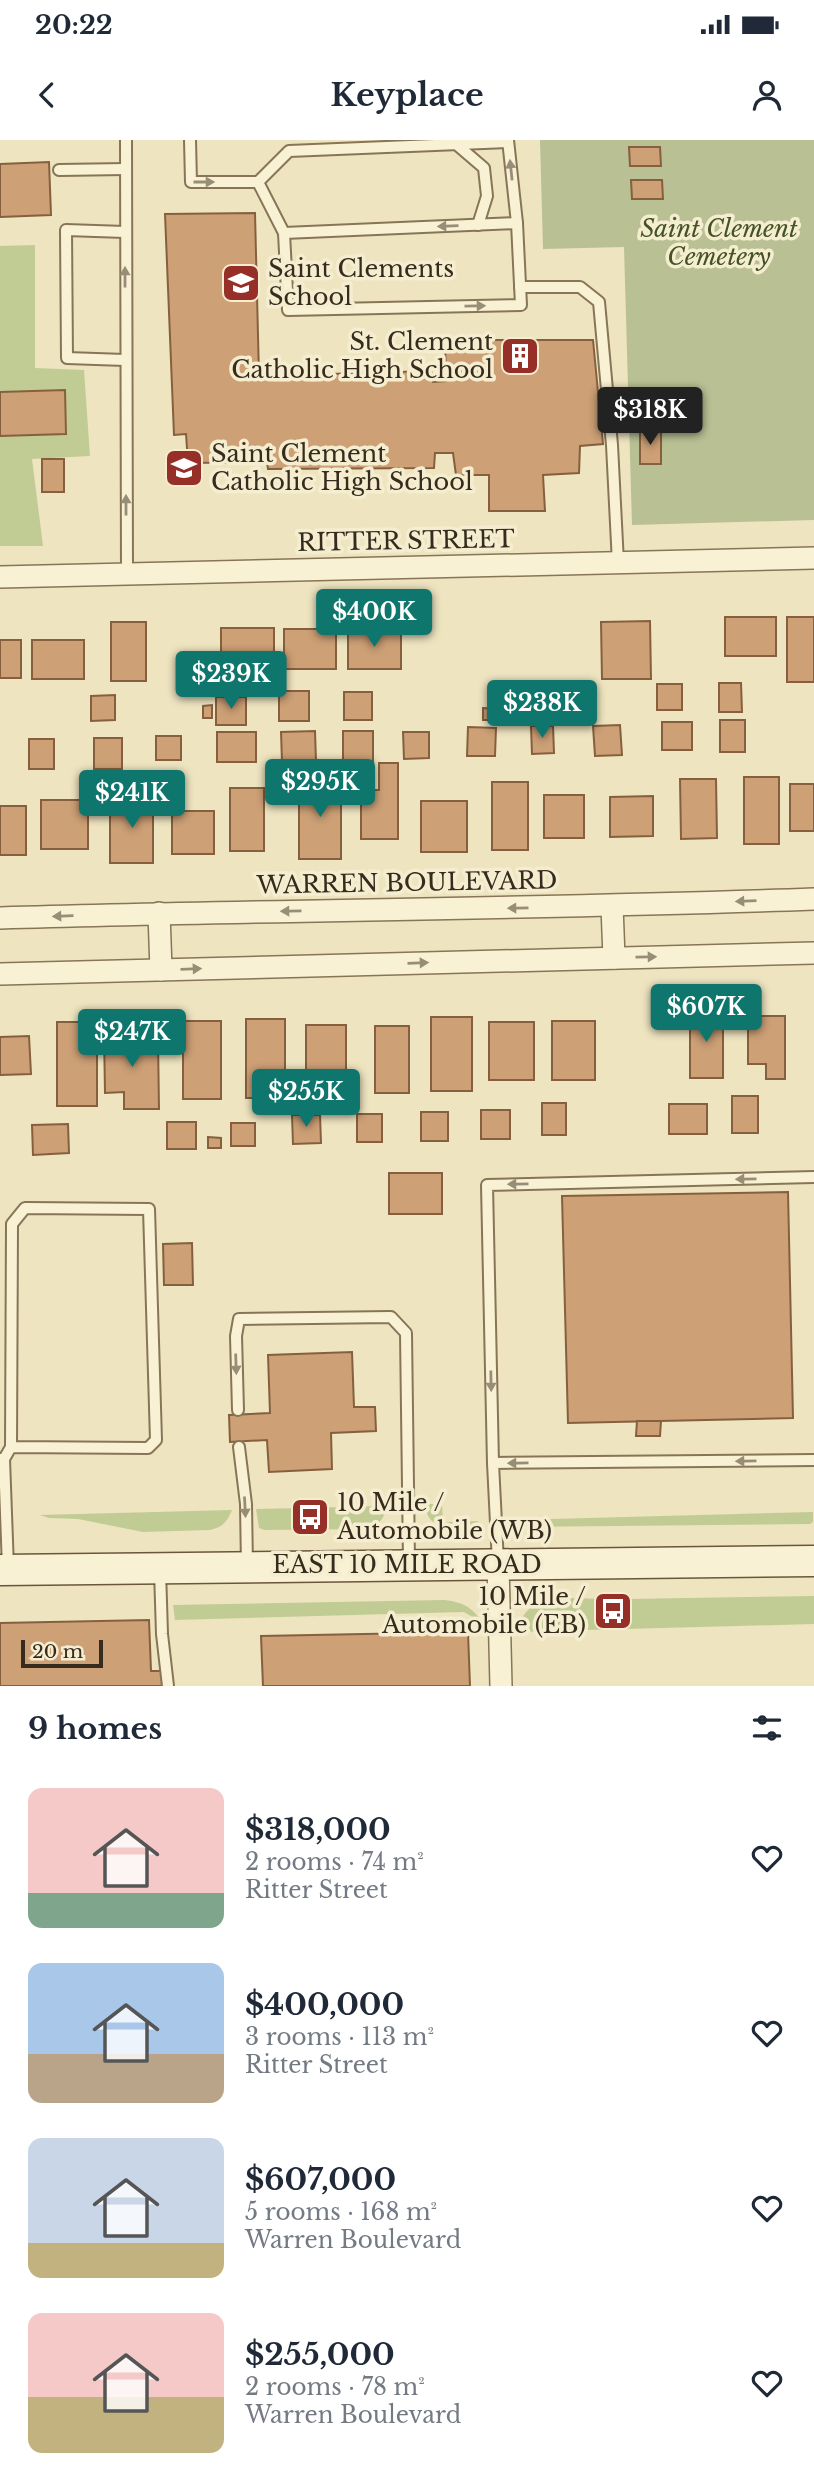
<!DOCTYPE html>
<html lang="en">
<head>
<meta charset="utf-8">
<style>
  body { margin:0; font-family:"Libre Baskerville",serif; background:#f6f6f7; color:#1f2937; height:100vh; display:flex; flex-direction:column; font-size:26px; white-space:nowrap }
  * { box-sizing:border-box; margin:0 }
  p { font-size:23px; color:#747a83 }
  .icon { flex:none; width:38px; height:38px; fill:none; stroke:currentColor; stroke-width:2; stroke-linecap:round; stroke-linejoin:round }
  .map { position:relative; height:1546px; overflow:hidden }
  .drawer { display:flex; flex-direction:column; background:#fff; flex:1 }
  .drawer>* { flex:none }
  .scale { position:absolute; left:21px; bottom:18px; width:82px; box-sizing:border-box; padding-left:7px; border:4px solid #372b1d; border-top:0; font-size:19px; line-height:24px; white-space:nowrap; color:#372b1d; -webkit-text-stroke:5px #f5edd0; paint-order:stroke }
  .price { position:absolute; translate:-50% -60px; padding:0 16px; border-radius:7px; background:#0f766e; color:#fff; font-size:23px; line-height:46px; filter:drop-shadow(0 2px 4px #0008) }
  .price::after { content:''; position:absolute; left:50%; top:42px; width:21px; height:16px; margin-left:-10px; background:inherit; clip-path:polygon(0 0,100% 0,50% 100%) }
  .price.current { background:#222; color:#fff }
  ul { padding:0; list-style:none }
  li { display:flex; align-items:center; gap:21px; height:175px; padding:0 28px }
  li span { display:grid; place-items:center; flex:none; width:196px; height:140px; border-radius:14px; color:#555 }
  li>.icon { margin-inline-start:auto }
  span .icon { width:84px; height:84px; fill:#fffc; stroke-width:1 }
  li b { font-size:30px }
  h2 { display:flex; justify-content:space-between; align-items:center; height:84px; padding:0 28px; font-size:30px }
  .status { display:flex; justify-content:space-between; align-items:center; height:49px; padding:0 35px; background:#fff; direction:ltr }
  .status svg { height:19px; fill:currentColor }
  header { display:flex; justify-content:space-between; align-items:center; height:91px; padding:0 28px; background:#fff; font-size:32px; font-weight:800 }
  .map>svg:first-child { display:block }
  .green { fill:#c1cc94 }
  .cemetery { fill:#b8c094 }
  .building { fill:#cda076; stroke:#86603e; stroke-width:2 }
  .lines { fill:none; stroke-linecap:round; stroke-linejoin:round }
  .lane-casing { stroke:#877558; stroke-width:14 }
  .street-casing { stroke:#877558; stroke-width:24 }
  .secondary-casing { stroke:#69563b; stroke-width:33 }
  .lane { stroke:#f9f1d3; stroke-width:10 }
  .street { stroke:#f9f1d3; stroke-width:21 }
  .secondary { stroke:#f9f1d3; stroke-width:30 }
  .oneway { fill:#988e78 }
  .labels { text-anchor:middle; stroke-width:7; stroke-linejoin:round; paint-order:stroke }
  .park-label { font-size:24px; font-style:italic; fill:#435323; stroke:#f5edd0 }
  .poi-label { font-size:24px; fill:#372b1d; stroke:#f5edd0; text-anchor:start }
  .street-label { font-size:24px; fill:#372b1d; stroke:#f5edd0 }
</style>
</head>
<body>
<div class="status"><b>20:22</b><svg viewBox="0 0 49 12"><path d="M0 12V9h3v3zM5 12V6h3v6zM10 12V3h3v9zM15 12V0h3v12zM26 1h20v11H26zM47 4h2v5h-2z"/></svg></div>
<header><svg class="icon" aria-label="back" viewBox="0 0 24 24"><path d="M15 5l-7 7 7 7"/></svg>Keyplace<svg class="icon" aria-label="person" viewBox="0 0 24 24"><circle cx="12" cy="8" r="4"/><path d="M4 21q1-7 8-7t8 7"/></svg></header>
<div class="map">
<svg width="814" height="1546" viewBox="0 0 814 1546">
  <rect width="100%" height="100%" fill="#eee4c0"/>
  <g class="green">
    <polygon points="35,105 35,228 84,230 90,316 32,319 43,406 0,406 0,106"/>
    <path d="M425,1364h17l1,18 36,-1c-11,10 -37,10 -48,-1 -4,-4 -5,-10 -6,-16z"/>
    <path d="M387,1366c-2,11 -7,18 -18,23l-105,1 -5,-2 -3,-19z"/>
    <path d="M232,1370c-5,12 -9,17 -22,20l-67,2 -65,-13 -29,-1 -9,-3z"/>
    <polygon points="813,1372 813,1382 810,1384 515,1387 515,1380"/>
    <polygon points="814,1456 814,1484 626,1489 626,1459"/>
    <path d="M604,1459v21l16,1 1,8 -104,3c9,-43 53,-33 87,-33z"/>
    <path d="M444,1460c22,2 35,11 41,32l-8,1 -1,-14 -12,-7 -289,8 -2,-15z"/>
  </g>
  <polygon class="cemetery" points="540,0 814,0 814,380 632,385 624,107 543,109"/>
  <g class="building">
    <polygon points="629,7 660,7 661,26 630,26"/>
    <polygon points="49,22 51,75 0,77 0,24"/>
    <polygon points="631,40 662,40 663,59 632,59"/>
    <polygon points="255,73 259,236 431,231 433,242 446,241 445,200 593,200 603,304 580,306 579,333 543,335 545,371 489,371 489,335 456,335 453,313 435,313 434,328 268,329 267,322 188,323 186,294 174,295 165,74"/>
    <polygon points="65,250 66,294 0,296 0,252"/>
    <rect x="640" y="290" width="21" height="34"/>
    <rect x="42" y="319" width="22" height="33"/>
    <rect x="725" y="477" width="51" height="39"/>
    <rect x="787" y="477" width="27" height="65"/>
    <polygon points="650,481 651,539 602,539 601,482"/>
    <rect x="111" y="482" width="35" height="59"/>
    <rect x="221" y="488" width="53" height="48"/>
    <rect x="284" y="489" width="52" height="40"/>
    <rect x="348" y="489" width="53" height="40"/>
    <rect x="0" y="500" width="21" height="38"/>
    <rect x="32" y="500" width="52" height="39"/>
    <polygon points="719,543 741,543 742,572 719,572"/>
    <rect x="657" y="544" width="25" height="26"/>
    <rect x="279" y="551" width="30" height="30"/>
    <rect x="344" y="552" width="28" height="28"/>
    <polygon points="115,555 115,580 91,581 91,556"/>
    <rect x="216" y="557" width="30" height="28"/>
    <polygon points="212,565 212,578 203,578 203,566"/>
    <polygon points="483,568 496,569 496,580 483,580"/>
    <rect x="720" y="580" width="25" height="32"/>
    <rect x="662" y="582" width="30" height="28"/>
    <polygon points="620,585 622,615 595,616 593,586"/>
    <polygon points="531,586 553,586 554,613 532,614"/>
    <polygon points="468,587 496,588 495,616 467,616"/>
    <polygon points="315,591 316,622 282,622 281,592"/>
    <rect x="343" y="591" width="30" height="31"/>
    <rect x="217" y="592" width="39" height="30"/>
    <polygon points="403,592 429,592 429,618 404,619"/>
    <rect x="156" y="596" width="25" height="24"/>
    <rect x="94" y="598" width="28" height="31"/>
    <rect x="29" y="599" width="25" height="30"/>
    <polygon points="379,623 398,623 398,699 361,699 361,650 379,650"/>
    <rect x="744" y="637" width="35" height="67"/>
    <rect x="299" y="639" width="42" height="80"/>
    <polygon points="680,639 716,639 717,698 681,699"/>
    <rect x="492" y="642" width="36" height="68"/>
    <rect x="790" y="644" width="24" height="47"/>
    <rect x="230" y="648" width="34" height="63"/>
    <rect x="544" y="655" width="40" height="43"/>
    <rect x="110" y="656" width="43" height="67"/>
    <polygon points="653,656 653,696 610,697 610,657"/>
    <rect x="41" y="660" width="47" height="49"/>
    <rect x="421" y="661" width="46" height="51"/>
    <rect x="0" y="666" width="26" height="49"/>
    <rect x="172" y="671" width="42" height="43"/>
    <rect x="690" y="870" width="33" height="68"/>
    <polygon points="748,876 785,876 785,939 766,939 766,924 748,924"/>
    <rect x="431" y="877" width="41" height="74"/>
    <rect x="246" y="879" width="39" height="79"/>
    <rect x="183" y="881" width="38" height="78"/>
    <rect x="552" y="881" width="43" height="59"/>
    <rect x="57" y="882" width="40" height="84"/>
    <rect x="489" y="882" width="45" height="58"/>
    <rect x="306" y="885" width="40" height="72"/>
    <rect x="375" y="886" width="34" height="67"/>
    <polygon points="146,891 146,900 158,900 159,969 124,969 124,952 105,953 104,892"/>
    <polygon points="29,896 31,934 0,935 0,897"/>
    <rect x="732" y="956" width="26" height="37"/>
    <rect x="542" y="963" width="24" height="32"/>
    <rect x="669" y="964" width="38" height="30"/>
    <rect x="481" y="970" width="29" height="29"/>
    <rect x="421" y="972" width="27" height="29"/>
    <rect x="357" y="974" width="25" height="28"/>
    <polygon points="292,975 320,975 321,1003 293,1004"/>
    <rect x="167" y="982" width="29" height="27"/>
    <rect x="231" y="983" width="24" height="23"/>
    <polygon points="68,984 69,1013 33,1015 32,985"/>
    <polygon points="208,997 221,998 221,1008 208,1008"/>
    <rect x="389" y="1033" width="53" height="41"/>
    <polygon points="788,1052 793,1278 568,1283 562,1056"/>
    <polygon points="192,1103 193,1145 164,1145 163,1104"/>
    <polygon points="352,1212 354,1267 375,1267 376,1291 331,1293 332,1329 269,1332 267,1300 230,1302 229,1275 270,1273 268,1215"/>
    <polygon points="637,1281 661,1281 660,1296 636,1296"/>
    <polygon points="149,1480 151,1531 162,1531 162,1546 0,1546 0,1483"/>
    <polygon points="468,1492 470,1546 263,1546 261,1496"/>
  </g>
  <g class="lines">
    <defs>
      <g id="lane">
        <polyline points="126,0 127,433"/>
        <polyline points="190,0 191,42 258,42 289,11 508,2"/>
        <polyline points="456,4 484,28 487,56 478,85"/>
        <polyline points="59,30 126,29"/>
        <polyline points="258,42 284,93 288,170 521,165 517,83 508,0"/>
        <polyline points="125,92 66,90 67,218 125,220"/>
        <polyline points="284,93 517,83"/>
        <polyline points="520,147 580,147 599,162 612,305 618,423"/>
        <polyline points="238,1270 236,1196 239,1179 391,1177 406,1193 409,1422"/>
        <polyline points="239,1307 246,1364 247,1426"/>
        <polyline points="0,1319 4,1319 11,1307 148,1308 156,1300 149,1069 25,1068 12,1084 11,1307"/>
        <polyline points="4,1319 8,1428"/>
        <polyline points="493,1323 487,1045 814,1037"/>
        <polyline points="498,1423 493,1323 814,1320"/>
        <polyline points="160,1430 162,1494 168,1546"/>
      </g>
      <g id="street">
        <polyline points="0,437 814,418"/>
        <polyline points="612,766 614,818"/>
        <polyline points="159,773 161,830"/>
        <path d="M0,778c271,-8 543,-9 814,-19"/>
        <polyline points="0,834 814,813"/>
        <polyline points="498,1425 501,1546"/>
      </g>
      <polyline id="secondary" points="0,1430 814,1421"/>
    </defs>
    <use href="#lane" class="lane-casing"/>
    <use href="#street" class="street-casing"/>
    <use href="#secondary" class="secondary-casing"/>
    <use href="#lane" class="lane"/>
    <use href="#street" class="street"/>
    <use href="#secondary" class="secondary"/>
  </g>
  <defs><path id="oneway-solid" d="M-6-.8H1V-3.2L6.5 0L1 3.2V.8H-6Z" transform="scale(1.75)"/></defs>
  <g class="oneway">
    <use href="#oneway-solid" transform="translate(511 30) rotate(-96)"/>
    <use href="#oneway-solid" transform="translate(204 42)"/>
    <use href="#oneway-solid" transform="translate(448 86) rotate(178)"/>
    <use href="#oneway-solid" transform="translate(125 137) rotate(-90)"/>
    <use href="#oneway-solid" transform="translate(475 166) rotate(-1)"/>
    <use href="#oneway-solid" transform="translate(126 365) rotate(-90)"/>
    <use href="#oneway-solid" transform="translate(746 761) rotate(178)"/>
    <use href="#oneway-solid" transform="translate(518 768) rotate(179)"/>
    <use href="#oneway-solid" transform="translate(291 771) rotate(179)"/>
    <use href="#oneway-solid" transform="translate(63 776) rotate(178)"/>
    <use href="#oneway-solid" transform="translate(646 817) rotate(-1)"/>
    <use href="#oneway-solid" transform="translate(418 823) rotate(-2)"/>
    <use href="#oneway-solid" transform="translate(191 829) rotate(-2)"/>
    <use href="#oneway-solid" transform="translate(746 1039) rotate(179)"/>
    <use href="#oneway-solid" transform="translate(518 1044) rotate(179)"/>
    <use href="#oneway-solid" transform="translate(236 1224) rotate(88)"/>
    <use href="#oneway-solid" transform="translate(491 1241) rotate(89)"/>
    <use href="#oneway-solid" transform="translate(746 1321) rotate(179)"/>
    <use href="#oneway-solid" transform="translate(518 1323) rotate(179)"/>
    <use href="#oneway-solid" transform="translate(245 1367) rotate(87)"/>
  </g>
  <defs>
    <symbol id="school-square" viewBox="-11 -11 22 22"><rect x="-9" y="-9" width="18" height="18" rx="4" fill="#962f28" stroke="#f5edd0"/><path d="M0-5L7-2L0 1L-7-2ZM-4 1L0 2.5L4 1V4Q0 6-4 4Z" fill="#fff"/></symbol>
    <symbol id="building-square" viewBox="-11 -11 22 22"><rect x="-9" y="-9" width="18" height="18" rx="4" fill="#962f28" stroke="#f5edd0"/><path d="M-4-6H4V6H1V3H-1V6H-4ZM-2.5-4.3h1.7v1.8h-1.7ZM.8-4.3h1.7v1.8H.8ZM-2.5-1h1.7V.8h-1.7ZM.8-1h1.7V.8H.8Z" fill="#fff"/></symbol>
    <symbol id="bus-square" viewBox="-11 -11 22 22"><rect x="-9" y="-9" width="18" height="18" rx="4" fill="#962f28" stroke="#f5edd0"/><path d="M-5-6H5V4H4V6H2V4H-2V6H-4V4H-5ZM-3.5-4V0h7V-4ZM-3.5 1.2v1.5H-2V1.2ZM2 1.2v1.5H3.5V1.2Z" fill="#fff"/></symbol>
  </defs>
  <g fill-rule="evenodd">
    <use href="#school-square" x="219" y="121" width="44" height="44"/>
    <use href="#building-square" x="498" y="194" width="44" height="44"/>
    <use href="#school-square" x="162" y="306" width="44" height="44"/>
    <use href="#bus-square" x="288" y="1355" width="44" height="44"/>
    <use href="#bus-square" x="591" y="1449" width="44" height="44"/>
  </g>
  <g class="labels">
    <g class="park-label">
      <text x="719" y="97">Saint Clement<tspan x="719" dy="28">Cemetery</tspan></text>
    </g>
    <g class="poi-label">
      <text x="268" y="137">Saint Clements<tspan x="268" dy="28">School</tspan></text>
      <text x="493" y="210" text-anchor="end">St. Clement<tspan x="493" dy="28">Catholic High School</tspan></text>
      <text x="211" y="322">Saint Clement<tspan x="211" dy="28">Catholic High School</tspan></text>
      <text x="337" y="1371">10 Mile /<tspan x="337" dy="28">Automobile (WB)</tspan></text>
      <text x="586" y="1465" text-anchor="end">10 Mile /<tspan x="586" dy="28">Automobile (EB)</tspan></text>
    </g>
    <g class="street-label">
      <text transform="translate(406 401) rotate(-1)" y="8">RITTER STREET</text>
      <text transform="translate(407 743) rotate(-1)" y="8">WARREN BOULEVARD</text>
      <text x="407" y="1433">EAST 10 MILE ROAD</text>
    </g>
  </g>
</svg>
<div class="scale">20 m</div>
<b class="price current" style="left:650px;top:307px">$318K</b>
<b class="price" style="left:374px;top:509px">$400K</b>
<b class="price" style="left:231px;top:571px">$239K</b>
<b class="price" style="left:542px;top:600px">$238K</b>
<b class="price" style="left:320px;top:679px">$295K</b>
<b class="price" style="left:132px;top:690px">$241K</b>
<b class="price" style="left:706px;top:904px">$607K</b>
<b class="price" style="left:132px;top:929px">$247K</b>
<b class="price" style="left:306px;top:989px">$255K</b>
</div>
<section class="drawer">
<h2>9 homes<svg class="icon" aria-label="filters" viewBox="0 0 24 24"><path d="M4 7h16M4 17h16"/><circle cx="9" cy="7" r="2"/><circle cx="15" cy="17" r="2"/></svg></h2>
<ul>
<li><span style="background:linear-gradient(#f6c9c9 75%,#7fa58c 0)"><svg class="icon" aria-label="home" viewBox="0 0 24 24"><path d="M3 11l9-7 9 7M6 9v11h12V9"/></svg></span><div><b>$318,000</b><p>2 rooms · 74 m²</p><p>Ritter Street</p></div><svg class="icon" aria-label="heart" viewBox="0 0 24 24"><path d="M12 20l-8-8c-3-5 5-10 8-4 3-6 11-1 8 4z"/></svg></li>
<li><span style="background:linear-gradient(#a9c7e8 65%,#b9a48a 0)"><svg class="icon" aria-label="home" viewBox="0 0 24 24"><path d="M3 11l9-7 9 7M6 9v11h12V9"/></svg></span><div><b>$400,000</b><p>3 rooms · 113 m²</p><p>Ritter Street</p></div><svg class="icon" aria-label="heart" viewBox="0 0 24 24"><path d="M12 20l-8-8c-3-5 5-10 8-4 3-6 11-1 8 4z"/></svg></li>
<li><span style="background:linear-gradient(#c9d6e8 75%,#c2b280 0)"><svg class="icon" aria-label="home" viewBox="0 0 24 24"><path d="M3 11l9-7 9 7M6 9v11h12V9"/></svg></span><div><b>$607,000</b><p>5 rooms · 168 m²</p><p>Warren Boulevard</p></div><svg class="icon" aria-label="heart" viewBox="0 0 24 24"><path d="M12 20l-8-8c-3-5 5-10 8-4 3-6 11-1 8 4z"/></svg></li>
<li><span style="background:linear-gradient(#f6c9c9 60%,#c2b280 0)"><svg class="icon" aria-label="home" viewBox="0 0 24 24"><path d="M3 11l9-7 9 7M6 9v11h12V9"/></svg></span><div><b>$255,000</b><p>2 rooms · 78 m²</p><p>Warren Boulevard</p></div><svg class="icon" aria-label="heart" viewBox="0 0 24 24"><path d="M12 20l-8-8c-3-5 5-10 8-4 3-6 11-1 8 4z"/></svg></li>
</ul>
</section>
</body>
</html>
